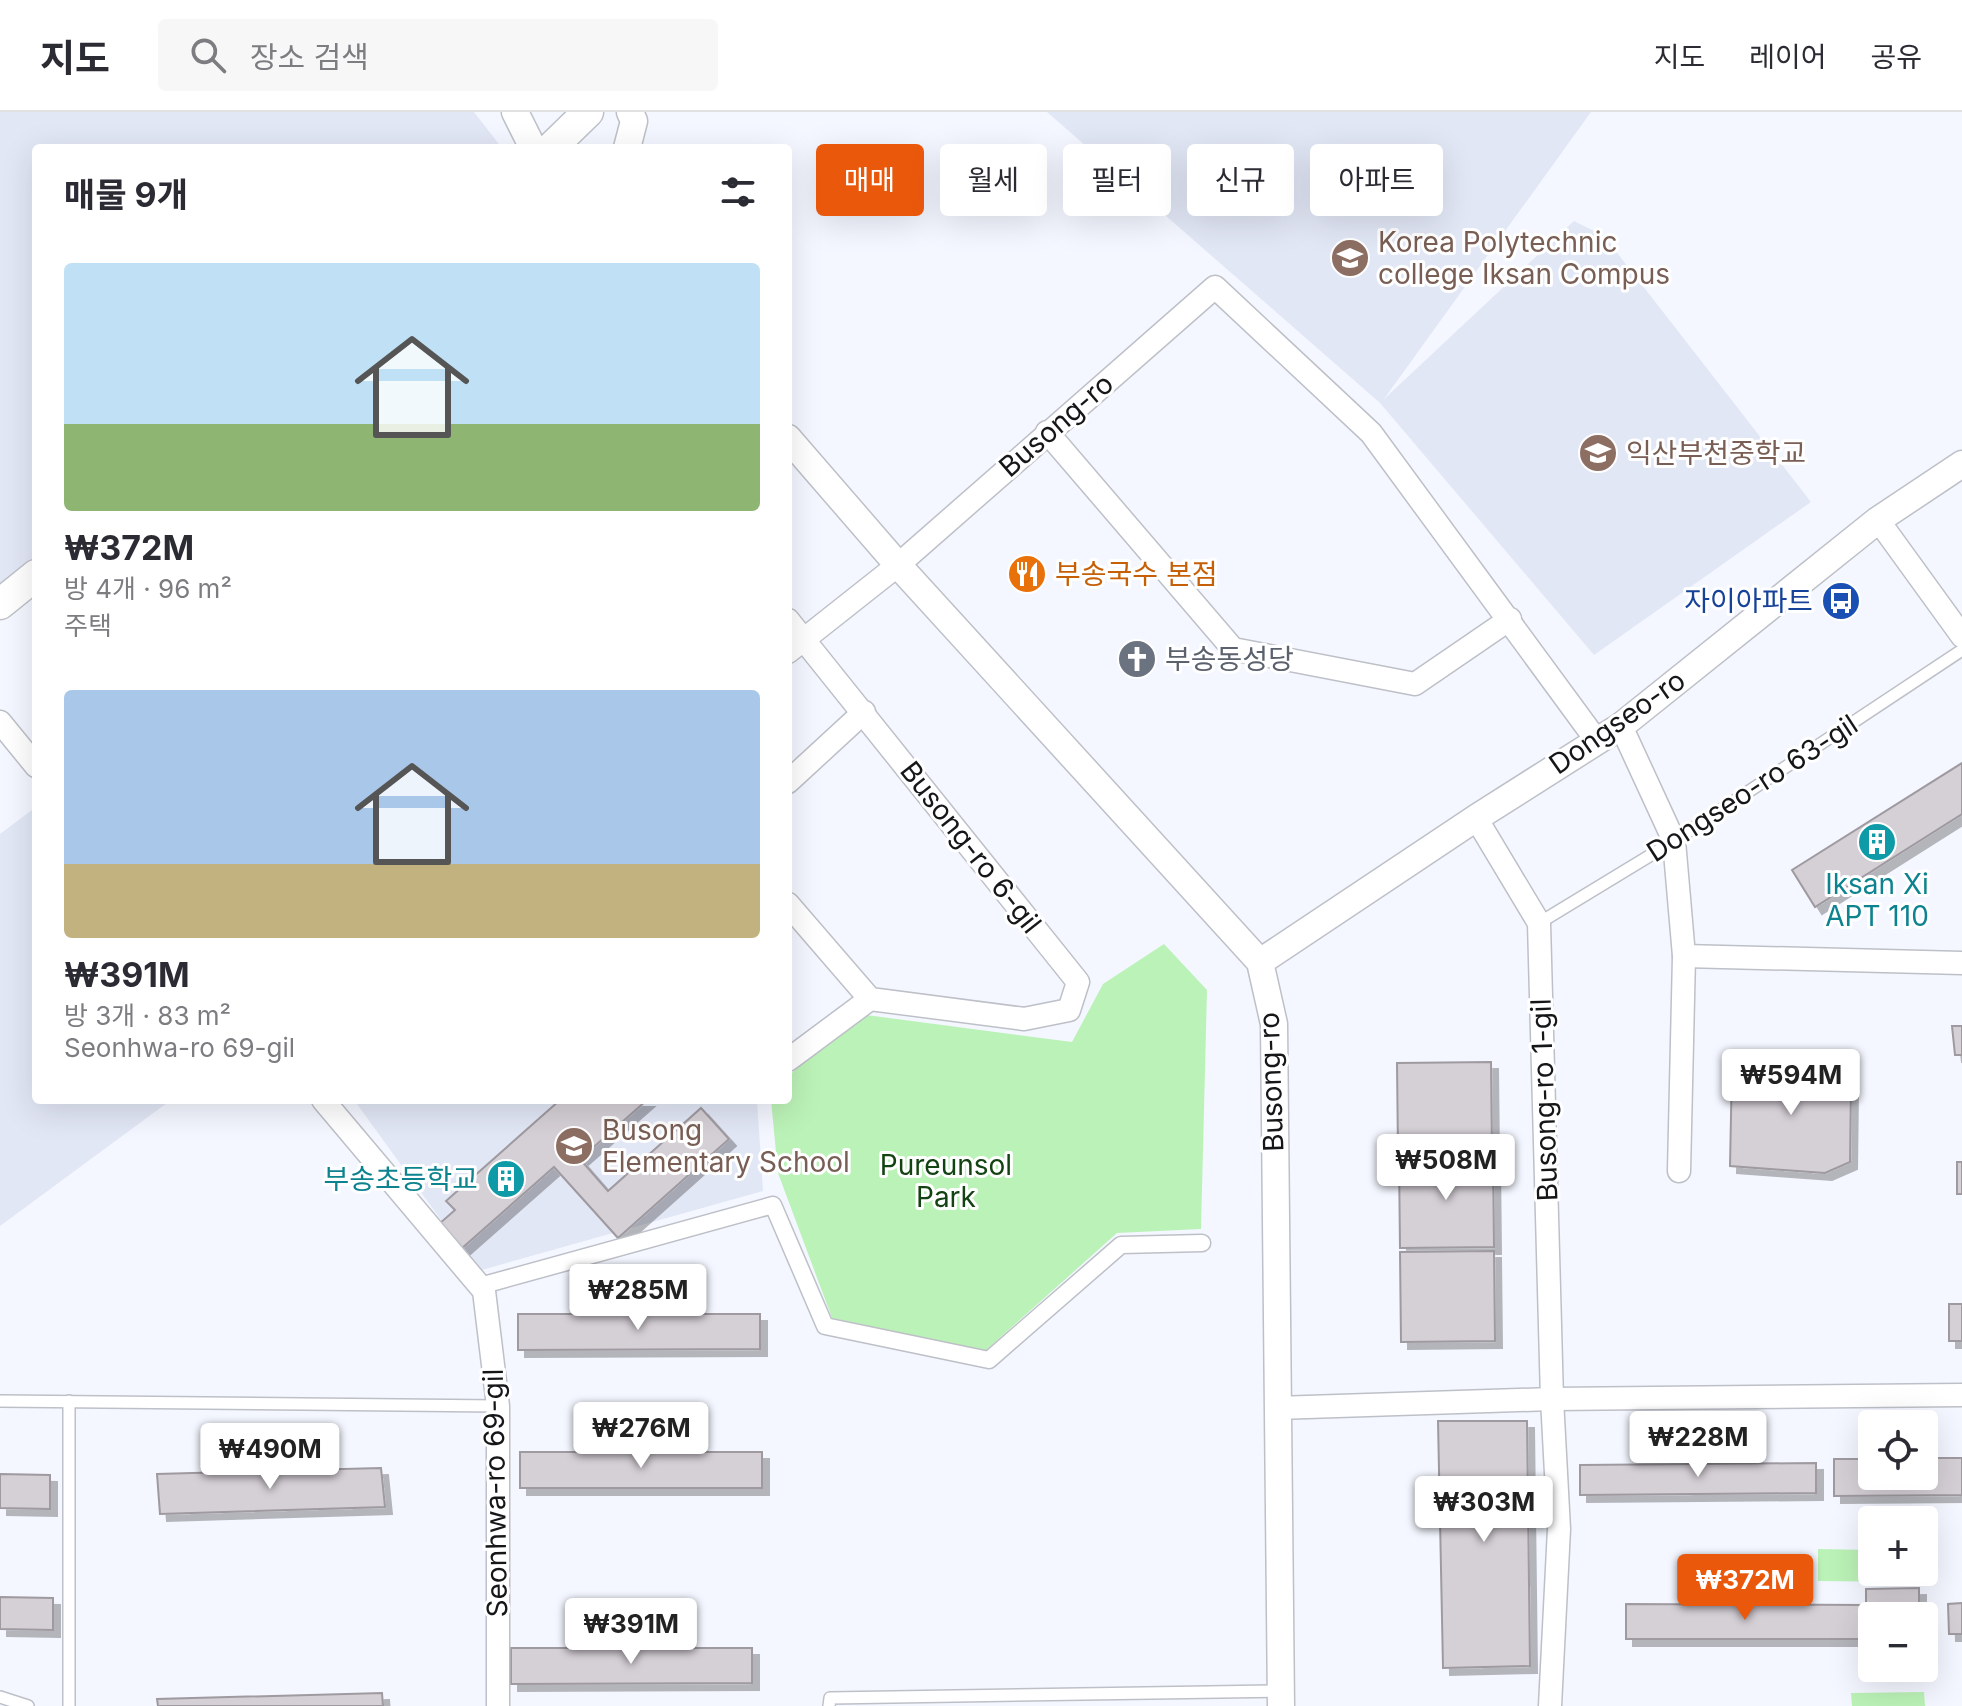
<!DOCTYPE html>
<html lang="ko">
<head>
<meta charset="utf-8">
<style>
  body { margin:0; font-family:Inter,"Noto Sans KR",sans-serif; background:#f7f7f7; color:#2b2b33; height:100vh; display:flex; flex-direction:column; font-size:30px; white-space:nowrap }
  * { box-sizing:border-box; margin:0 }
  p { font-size:26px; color:#7c7c81 }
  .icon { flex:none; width:44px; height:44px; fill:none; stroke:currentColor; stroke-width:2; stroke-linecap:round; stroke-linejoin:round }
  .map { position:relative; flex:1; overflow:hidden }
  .panel { position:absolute; left:32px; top:32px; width:760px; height:960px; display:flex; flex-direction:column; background:#fff; border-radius:8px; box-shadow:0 8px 32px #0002 }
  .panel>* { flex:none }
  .top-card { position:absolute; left:816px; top:32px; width:760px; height:72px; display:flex; gap:16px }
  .fabs { position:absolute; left:1858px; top:1298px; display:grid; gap:16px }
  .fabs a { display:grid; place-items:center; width:80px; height:80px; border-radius:8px; background:#fff; box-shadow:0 8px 32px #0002; font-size:40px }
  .price { position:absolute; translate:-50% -68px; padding:0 18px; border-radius:8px; background:#fff; color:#222; font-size:26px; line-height:52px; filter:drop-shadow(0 2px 4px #0008) }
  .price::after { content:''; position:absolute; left:50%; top:48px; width:24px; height:18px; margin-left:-12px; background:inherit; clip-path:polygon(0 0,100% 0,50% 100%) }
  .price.selected { background:#ea580c; color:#fff }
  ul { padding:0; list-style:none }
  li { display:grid; align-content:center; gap:16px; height:424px; padding:0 32px }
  li span { display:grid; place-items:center; height:248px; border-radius:8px; color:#555 }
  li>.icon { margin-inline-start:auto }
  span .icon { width:144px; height:144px; fill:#fffc; stroke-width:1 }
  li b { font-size:34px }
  h2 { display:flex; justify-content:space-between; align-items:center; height:96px; padding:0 32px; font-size:34px }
  .tag { padding:0 28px; border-radius:8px; background:#fff; box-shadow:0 8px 32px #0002; font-size:28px; line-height:72px }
  .tag.selected { background:#ea580c; color:#fff }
  header { display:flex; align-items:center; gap:48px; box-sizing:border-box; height:112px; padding:0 40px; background:#fff; border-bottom:2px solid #e1e1e2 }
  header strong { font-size:38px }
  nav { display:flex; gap:44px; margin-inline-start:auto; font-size:28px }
  .search { width:560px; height:72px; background:#f7f7f7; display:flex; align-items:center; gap:20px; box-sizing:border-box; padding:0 28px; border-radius:8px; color:#7c7c81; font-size:30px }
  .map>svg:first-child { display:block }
  .built { fill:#e2e7f6 }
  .green { fill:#bbf2b7 }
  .building { fill:#d5cfd6; stroke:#9f9aa0; stroke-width:2; filter:url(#shadow) }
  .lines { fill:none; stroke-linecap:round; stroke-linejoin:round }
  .service-casing { stroke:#bec0c8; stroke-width:14 }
  .pedestrian-casing { stroke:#bec0c8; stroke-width:19 }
  .minor-casing { stroke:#bec0c8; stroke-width:25 }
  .tertiary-casing { stroke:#bec0c8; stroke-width:29 }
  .secondary-casing { stroke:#bec0c8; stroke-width:33 }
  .service { stroke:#fff; stroke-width:11 }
  .pedestrian { stroke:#fff; stroke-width:16 }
  .minor { stroke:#fff; stroke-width:22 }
  .tertiary { stroke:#fff; stroke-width:26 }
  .secondary { stroke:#fff; stroke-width:30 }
  .labels { text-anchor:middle; stroke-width:6; stroke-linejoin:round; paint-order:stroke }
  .education-label { font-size:28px; fill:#785e54; stroke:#fff; text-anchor:start }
  .street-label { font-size:28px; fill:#151618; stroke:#fff }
  .food-label { font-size:28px; fill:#c56008; stroke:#fff; text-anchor:start }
  .transit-label { font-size:28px; fill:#164399; stroke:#fff; text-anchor:end }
  .worship-label { font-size:28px; fill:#5b616d; stroke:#fff; text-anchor:start }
  .culture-label { font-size:28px; fill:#0d838f; stroke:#fff }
  .park-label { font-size:28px; fill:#134313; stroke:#fff }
</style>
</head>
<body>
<header>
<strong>지도</strong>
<div class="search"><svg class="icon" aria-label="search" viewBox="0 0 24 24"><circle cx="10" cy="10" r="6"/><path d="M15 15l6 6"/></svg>장소 검색</div>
<nav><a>지도</a><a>레이어</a><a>공유</a></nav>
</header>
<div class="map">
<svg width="1962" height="1594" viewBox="0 0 1962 1594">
  <defs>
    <filter id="shadow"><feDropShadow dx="7" dy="7" stdDeviation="0" flood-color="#0004"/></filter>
  </defs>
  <rect width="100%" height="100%" fill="#f4f7ff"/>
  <g class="built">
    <polygon points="0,0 474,0 502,36 36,36 36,452 0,479"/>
    <polygon points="1047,0 1591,0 1384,287 1574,109 1604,124 1811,390 1594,543 1380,291"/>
    <polygon points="36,695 36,988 171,988 0,1114 0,722"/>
    <polygon points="354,988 757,988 763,1079 478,1159"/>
  </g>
  <g class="green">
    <polygon points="1164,832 1207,878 1201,1117 1117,1121 985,1239 832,1206 778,1061 771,988 788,988 788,965 851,901 1072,930 1103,872"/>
    <polygon points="1818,1437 1872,1438 1872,1460 1911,1460 1908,1470 1818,1469"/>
    <polygon points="1924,1580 1925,1594 1852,1594 1851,1581"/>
  </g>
  <g class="building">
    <polygon points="1962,651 1962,702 1815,795 1792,758"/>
    <polygon points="1952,914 1962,914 1962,943 1955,943"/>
    <polygon points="1830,944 1851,972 1850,1050 1825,1061 1730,1054 1732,954 1782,959 1801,946"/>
    <polygon points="1491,950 1492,1040 1398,1041 1397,951"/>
    <polygon points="560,988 647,988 580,1047 608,1079 701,996 729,1027 618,1126 554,1055 461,1137 439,1112 455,1098 446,1089"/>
    <polygon points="1493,1045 1494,1135 1400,1136 1399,1046"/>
    <rect x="1957" y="1050" width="5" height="32"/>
    <polygon points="1494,1139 1495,1229 1401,1230 1400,1140"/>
    <rect x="1949" y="1192" width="13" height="37"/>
    <polygon points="518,1202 760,1202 760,1237 518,1238"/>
    <polygon points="1438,1309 1527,1309 1530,1554 1443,1556"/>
    <rect x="520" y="1340" width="242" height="36"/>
    <polygon points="1924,1346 1962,1346 1962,1383 1834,1384 1834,1347 1872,1347 1872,1364 1924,1364"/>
    <polygon points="1816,1351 1816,1381 1580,1383 1580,1353"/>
    <polygon points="381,1356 385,1395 160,1402 157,1362"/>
    <polygon points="0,1362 50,1363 50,1397 0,1396"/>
    <polygon points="1919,1476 1919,1504 1872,1504 1872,1520 1866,1520 1866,1477"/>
    <polygon points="0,1485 53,1486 53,1518 0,1517"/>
    <polygon points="1962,1491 1962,1522 1949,1522 1948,1492"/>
    <polygon points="1626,1492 1866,1493 1866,1527 1626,1527"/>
    <polygon points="511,1536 752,1536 752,1571 511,1572"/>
    <polygon points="382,1581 383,1594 158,1594 157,1587"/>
  </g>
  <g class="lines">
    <defs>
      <g id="service">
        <polyline points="1539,811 1674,729 1962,538"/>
        <polyline points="0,1289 498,1294"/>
        <polyline points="0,1585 28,1594"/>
        <polyline points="69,1594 69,1289"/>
        <polyline points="829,1594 830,1586 1280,1579"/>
      </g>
      <polyline id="pedestrian" points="480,1174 773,1093 825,1214 989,1248 1121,1133 1202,1131"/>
      <g id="minor">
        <polyline points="1047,320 1233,537 1415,572 1510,507"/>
        <polyline points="1878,408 1962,524"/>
        <polyline points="788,508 1078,870 1069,898 1024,907 870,887 788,792"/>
        <polyline points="788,540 898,453 1215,175 1371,321 1597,629"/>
        <polyline points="0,610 36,654"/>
        <polyline points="1621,614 1674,729 1684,844 1679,1059"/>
        <polyline points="788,670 864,600"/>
        <polyline points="1476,706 1539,811 1552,1287 1559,1417 1550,1594"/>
        <polyline points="1684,844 1962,851"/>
        <polyline points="788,948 870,887"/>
        <polyline points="323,988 484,1179 498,1294 498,1594"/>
        <polyline points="1277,1296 1552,1287 1962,1283"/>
      </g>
      <g id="tertiary">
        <polyline points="515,0 533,36"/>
        <polyline points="627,36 634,9 630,0"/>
        <polyline points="788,326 898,453 1260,850 1274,912 1281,1594"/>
        <polyline points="1260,850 1476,706 1621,614 1878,408 1962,352"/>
      </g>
      <g id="secondary">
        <polyline points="551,36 588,0"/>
        <polyline points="0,492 36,463"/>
      </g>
    </defs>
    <use href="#service" class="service-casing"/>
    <use href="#pedestrian" class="pedestrian-casing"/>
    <use href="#minor" class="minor-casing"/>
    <use href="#tertiary" class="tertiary-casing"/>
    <use href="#secondary" class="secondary-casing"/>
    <use href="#service" class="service"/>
    <use href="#pedestrian" class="pedestrian"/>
    <use href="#minor" class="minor"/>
    <use href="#tertiary" class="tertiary"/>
    <use href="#secondary" class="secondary"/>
  </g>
  <defs>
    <symbol id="university-disc" viewBox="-11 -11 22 22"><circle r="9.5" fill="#8d6e63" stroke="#fff"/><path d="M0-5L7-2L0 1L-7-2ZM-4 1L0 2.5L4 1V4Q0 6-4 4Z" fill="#fff"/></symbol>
    <symbol id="school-disc" viewBox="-11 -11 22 22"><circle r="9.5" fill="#8d6e63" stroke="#fff"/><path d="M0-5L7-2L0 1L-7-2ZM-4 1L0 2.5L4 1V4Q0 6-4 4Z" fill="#fff"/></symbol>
    <symbol id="restaurant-disc" viewBox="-11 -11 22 22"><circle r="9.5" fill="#e8710a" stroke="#fff"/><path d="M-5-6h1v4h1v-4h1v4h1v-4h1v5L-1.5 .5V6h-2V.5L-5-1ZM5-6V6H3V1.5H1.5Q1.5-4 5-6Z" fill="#fff"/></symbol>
    <symbol id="bus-disc" viewBox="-11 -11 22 22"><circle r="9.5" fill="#1a4fb4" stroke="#fff"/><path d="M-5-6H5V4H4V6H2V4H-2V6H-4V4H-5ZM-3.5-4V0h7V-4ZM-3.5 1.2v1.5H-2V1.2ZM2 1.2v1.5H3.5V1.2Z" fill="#fff"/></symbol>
    <symbol id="church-disc" viewBox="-11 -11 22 22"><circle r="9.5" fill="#6b7280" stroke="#fff"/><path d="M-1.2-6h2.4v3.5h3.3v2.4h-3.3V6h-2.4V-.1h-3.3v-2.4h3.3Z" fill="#fff"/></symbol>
    <symbol id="building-disc" viewBox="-11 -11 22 22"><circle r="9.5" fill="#0f9aa8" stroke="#fff"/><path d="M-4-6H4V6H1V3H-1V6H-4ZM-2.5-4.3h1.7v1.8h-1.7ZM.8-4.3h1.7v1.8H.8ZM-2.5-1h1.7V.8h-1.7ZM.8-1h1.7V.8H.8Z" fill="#fff"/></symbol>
  </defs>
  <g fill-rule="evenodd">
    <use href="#university-disc" x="1328" y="124" width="44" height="44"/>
    <use href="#school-disc" x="1576" y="319" width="44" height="44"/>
    <use href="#restaurant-disc" x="1005" y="440" width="44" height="44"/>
    <use href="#bus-disc" x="1819" y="467" width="44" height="44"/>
    <use href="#church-disc" x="1115" y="525" width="44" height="44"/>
    <use href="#building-disc" x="1855" y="708" width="44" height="44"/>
    <use href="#school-disc" x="552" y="1012" width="44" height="44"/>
    <use href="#building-disc" x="484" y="1045" width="44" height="44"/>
  </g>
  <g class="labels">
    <g class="education-label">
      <text x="1378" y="140">Korea Polytechnic<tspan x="1378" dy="32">college Iksan Compus</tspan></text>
      <text x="1626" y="351">익산부천중학교</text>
      <text x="602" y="1028">Busong<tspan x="602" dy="32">Elementary School</tspan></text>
    </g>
    <g class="street-label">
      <text transform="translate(1056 313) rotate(-41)" y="10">Busong-ro</text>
      <text transform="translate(1617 610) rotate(-35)" y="10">Dongseo-ro</text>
      <text transform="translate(1752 676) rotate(-33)" y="10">Dongseo-ro 63-gil</text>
      <text transform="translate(971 735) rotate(52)" y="10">Busong-ro 6-gil</text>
      <text transform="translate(1271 970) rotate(-92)" y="10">Busong-ro</text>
      <text transform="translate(1544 988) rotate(-92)" y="10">Busong-ro 1-gil</text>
      <text transform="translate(495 1381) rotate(-91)" y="10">Seonhwa-ro 69-gil</text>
    </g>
    <g class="food-label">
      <text x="1055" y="472">부송국수 본점</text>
    </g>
    <g class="transit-label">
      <text x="1813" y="499">자이아파트</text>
    </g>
    <g class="worship-label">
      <text x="1165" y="557">부송동성당</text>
    </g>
    <g class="culture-label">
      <text x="1877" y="782">Iksan Xi<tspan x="1877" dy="32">APT 110</tspan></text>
      <text x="478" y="1077" text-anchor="end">부송초등학교</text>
    </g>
    <g class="park-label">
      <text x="946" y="1063">Pureunsol<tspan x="946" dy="32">Park</tspan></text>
    </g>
  </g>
</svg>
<div class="fabs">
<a><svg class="icon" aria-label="locate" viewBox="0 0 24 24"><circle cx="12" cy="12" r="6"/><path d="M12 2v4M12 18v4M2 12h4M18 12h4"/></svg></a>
<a>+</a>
<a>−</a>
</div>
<b class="price" style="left:1791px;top:1005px">₩594M</b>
<b class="price" style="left:1446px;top:1090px">₩508M</b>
<b class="price" style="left:638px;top:1220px">₩285M</b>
<b class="price" style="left:641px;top:1358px">₩276M</b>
<b class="price" style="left:1698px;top:1367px">₩228M</b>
<b class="price" style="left:270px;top:1379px">₩490M</b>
<b class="price" style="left:1484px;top:1432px">₩303M</b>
<b class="price selected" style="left:1745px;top:1510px">₩372M</b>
<b class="price" style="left:631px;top:1554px">₩391M</b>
<div class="top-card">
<a class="tag selected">매매</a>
<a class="tag">월세</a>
<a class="tag">필터</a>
<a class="tag">신규</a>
<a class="tag">아파트</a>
</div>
<section class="panel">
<h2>매물 9개<svg class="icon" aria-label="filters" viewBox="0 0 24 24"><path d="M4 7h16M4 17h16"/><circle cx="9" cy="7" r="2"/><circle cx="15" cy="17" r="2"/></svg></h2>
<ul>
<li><span style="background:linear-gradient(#bfe0f5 65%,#8fb573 0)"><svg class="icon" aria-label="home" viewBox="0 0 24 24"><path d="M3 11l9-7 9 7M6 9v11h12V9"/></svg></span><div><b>₩372M</b><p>방 4개 · 96 m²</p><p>주택</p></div></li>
<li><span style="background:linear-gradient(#a9c7e8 70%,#c2b280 0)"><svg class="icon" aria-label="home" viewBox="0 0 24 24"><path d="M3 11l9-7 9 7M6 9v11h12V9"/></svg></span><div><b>₩391M</b><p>방 3개 · 83 m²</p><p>Seonhwa-ro 69-gil</p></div></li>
</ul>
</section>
</div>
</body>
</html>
